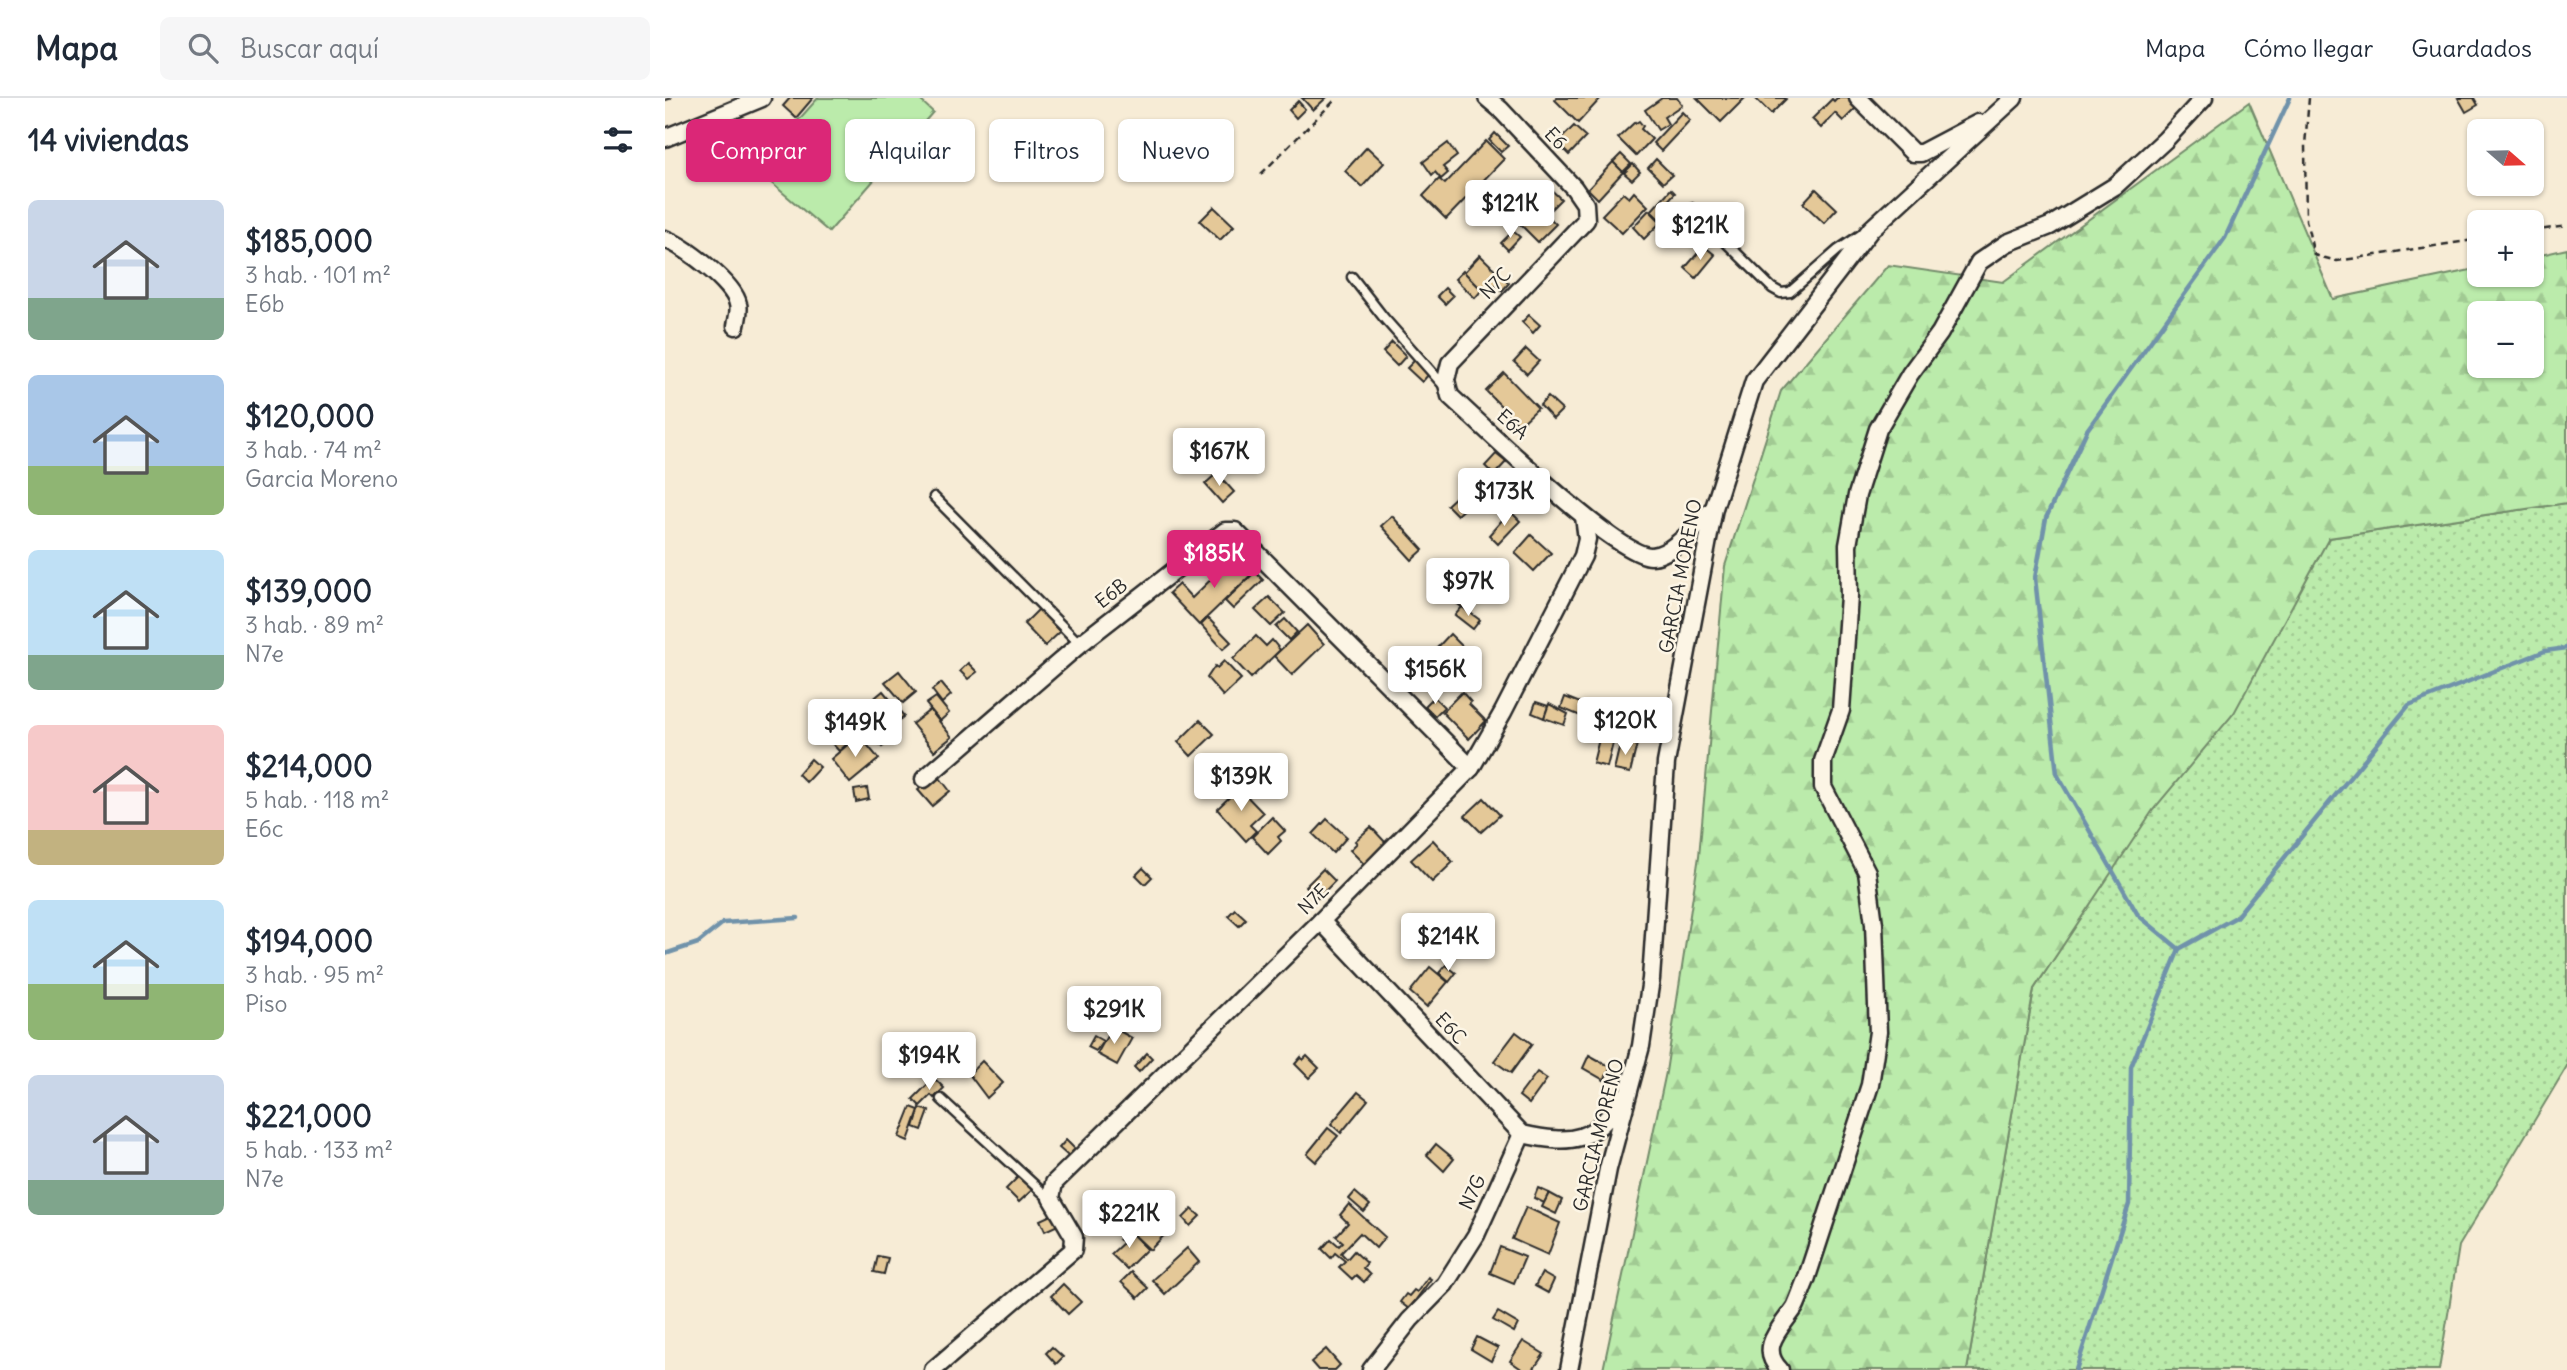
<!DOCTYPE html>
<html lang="es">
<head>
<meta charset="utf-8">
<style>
  body { margin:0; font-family:Delius,sans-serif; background:#f6f6f7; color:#1f2937; height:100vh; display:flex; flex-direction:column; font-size:26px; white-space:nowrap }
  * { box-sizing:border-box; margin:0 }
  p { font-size:23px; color:#747a83 }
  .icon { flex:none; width:38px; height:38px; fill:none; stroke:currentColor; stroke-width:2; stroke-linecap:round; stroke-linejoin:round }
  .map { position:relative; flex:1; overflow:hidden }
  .sheet { display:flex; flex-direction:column; background:#fff; width:665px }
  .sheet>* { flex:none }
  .banner { position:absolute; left:21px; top:21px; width:665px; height:63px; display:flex; gap:14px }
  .needle { width:46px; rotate:110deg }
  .buttons { position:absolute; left:1802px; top:21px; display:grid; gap:14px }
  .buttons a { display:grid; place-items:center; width:77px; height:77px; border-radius:10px; background:#fff; box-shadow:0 2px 5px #0004; font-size:35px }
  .price { position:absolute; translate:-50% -60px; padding:0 16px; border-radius:7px; background:#fff; color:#222; font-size:23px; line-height:46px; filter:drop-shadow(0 2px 4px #0008) }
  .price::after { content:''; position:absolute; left:50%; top:42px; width:21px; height:16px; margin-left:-10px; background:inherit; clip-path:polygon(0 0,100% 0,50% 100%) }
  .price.on { background:#db2777; color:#fff }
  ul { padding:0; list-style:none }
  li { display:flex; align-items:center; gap:21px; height:175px; padding:0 28px }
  li span { display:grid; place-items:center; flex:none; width:196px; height:140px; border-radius:10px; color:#555 }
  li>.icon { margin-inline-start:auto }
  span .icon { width:84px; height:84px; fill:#fffc; stroke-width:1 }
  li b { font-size:30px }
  h2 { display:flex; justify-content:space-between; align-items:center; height:84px; padding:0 28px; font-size:30px }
  .tag { padding:0 24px; border-radius:10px; background:#fff; box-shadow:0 2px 5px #0004; font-size:24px; line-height:63px }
  .tag.on { background:#db2777; color:#fff }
  header { display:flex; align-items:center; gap:42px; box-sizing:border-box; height:98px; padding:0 35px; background:#fff; border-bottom:2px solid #e0e1e3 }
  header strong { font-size:33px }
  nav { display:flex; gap:38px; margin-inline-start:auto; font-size:24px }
  .search { width:490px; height:63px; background:#f6f6f7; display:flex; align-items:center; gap:18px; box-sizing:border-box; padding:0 24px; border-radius:10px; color:#747a83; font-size:26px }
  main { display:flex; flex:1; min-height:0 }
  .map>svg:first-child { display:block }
  .green { fill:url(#green-dots); stroke:#738b6b; stroke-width:2 }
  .forest { fill:url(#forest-firs); stroke:#738b6b; stroke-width:2; fill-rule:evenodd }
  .pitch { fill:#bbebab; stroke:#738b6b; stroke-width:2 }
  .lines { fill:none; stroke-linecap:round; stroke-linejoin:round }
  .stream { stroke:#7092aa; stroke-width:4.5 }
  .building { fill:#e4c898; stroke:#2b2b2b; stroke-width:2 }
  .lane-casing { stroke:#2b2b2b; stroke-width:13 }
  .street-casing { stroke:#2b2b2b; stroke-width:21 }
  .path { stroke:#2b2b2b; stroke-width:2.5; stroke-dasharray:7 5; stroke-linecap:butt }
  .lane { stroke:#fcf5e5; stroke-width:8 }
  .street { stroke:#fcf5e5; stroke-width:16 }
  .labels { text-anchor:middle; stroke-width:5; stroke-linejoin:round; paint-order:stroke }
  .street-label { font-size:19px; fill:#2b2b2b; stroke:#fcf5e5 }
</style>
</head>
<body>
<header>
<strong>Mapa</strong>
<div class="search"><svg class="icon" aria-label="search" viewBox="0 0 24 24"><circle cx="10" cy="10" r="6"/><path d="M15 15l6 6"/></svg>Buscar aquí</div>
<nav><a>Mapa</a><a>Cómo llegar</a><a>Guardados</a></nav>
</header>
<main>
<section class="sheet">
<h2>14 viviendas<svg class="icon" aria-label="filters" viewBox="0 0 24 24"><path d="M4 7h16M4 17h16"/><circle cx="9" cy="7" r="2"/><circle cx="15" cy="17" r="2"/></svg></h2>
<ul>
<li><span style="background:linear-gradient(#c9d6e8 70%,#7fa58c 0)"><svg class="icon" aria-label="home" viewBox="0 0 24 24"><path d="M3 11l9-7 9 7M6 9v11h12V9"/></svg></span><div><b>$185,000</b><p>3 hab. · 101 m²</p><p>E6b</p></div></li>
<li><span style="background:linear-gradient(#a9c7e8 65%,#8fb573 0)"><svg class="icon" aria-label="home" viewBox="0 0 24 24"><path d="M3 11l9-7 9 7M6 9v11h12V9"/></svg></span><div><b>$120,000</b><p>3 hab. · 74 m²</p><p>Garcia Moreno</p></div></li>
<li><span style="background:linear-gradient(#bfe0f5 75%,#7fa58c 0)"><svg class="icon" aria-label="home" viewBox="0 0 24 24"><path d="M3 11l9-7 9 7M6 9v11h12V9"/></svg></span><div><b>$139,000</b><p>3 hab. · 89 m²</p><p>N7e</p></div></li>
<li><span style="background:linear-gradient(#f6c9c9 75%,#c2b280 0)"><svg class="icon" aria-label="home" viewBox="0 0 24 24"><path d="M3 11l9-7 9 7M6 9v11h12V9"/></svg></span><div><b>$214,000</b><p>5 hab. · 118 m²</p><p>E6c</p></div></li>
<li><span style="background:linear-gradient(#bfe0f5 60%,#8fb573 0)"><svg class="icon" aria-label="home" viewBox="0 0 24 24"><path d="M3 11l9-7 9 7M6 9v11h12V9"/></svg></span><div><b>$194,000</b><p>3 hab. · 95 m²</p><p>Piso</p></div></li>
<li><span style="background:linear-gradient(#c9d6e8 75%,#7fa58c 0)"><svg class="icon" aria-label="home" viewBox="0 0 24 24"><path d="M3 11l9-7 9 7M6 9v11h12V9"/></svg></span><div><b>$221,000</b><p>5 hab. · 133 m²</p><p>N7e</p></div></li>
</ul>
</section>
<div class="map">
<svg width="1902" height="1272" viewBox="0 0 1902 1272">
  <defs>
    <pattern id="green-dots" width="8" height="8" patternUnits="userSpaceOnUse" patternTransform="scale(1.75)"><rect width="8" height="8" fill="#bbebab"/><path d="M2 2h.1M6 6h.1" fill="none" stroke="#a1ca93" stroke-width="1.8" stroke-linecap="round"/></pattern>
    <pattern id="forest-firs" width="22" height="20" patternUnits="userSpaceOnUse" patternTransform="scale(1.75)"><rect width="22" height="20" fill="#bbebab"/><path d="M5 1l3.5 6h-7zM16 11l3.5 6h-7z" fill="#a1ca93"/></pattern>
  </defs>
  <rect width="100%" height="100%" fill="#f7ecd6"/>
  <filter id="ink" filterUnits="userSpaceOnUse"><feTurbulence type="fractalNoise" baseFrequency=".0143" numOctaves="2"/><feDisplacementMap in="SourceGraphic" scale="14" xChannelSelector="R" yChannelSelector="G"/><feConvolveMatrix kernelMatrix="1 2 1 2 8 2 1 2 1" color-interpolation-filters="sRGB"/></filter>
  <g filter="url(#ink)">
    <polygon class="green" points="1902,405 1902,968 1794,1148 1774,1272 1302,1272 1369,891 1664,440"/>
    <path class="forest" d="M1584,4l84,197 147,-31v7h52v-18l35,-8v254l-238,35 -95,175 -81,97 -119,179 -67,381h-364l63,-298 33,-216 26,-290 56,-175 107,-126 115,17zM1815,215h52v53h-52z"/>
    <polygon class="pitch" points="153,0 253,0 268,14 164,134 90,71"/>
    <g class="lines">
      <g class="stream">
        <polyline points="1514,851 1473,817 1392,676 1370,480 1381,420 1422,332 1560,140 1625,0"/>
        <polyline points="0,856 33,845 58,825 133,820"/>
        <polyline points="1411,1272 1464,1106 1466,969 1514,851 1571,819 1744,607 1880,553 1902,550"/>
      </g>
    </g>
    <g class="building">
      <polygon points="125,0 148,0 131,20 118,8"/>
      <polygon points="637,0 661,0 648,12"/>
      <polygon points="892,0 936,0 913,25 890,2"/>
      <polygon points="997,0 1012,0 1017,7 999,19 1003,26 993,32 980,12"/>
      <polygon points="1032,0 1080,0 1056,24"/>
      <polygon points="1090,0 1120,0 1121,1 1106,16"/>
      <polygon points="1172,0 1183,0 1192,9 1178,23 1170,15 1156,30 1147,21 1167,1 1169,3"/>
      <polygon points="1793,0 1809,0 1813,7 1801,14"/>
      <polygon points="633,3 640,11 631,20 624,12"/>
      <polygon points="1017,14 1025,22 996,53 988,45"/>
      <polygon points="974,23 978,28 976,31 987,41 971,58 953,40 970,24 971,25"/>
      <polygon points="909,28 921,39 904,57 892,45"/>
      <polygon points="830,35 843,48 836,54 824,42"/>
      <polygon points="821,43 839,61 781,121 758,98 774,81 780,86"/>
      <polygon points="783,45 792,58 778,69 783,75 776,81 770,74 767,77 758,64"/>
      <polygon points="702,49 719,65 697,89 680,73"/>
      <polygon points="956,56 966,66 958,74 948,64"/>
      <polygon points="991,61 1007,77 998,85 983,70"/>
      <polygon points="948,64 958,74 933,101 923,91"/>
      <polygon points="968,66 975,74 967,82 959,75"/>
      <polygon points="880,86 896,101 883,114 867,99"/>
      <polygon points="1006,91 1010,95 997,109 1001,112 994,121 986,113"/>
      <polygon points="1151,91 1172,111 1159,125 1138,105"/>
      <polygon points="969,94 983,108 957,135 937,117 958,95 964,100"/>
      <polygon points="869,105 891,126 873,144 852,123"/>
      <polygon points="1011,106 1029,124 1013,140 995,122"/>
      <polygon points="549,109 569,128 555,142 535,123"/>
      <polygon points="984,112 996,124 979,141 968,129"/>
      <polygon points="848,133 855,139 843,152 836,145"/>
      <polygon points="1039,148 1050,157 1031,180 1020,170"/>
      <polygon points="815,157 844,185 837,193 830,187 821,196 799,174"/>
      <polygon points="798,173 817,192 810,200 790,181"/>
      <polygon points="780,190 788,198 780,206 772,198"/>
      <polygon points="864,217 875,227 868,235 857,224"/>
      <polygon points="727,244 741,258 732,268 718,254"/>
      <polygon points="861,251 874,263 862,276 849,264"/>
      <polygon points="750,262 764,276 757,284 742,270"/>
      <polygon points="839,275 873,310 855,327 821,293"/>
      <polygon points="883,299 897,312 888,321 875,307"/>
      <polygon points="831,356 841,364 829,377 820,368"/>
      <polygon points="552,375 569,394 557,405 540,386"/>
      <polygon points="845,375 861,389 851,400 854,402 845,412 827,395 831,391 827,387 837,376 841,380"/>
      <polygon points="793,397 803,407 792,417 782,407"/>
      <polygon points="845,413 855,423 833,446 824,437"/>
      <polygon points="727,418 758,452 747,462 716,428"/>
      <polygon points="866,437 886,455 869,473 850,455"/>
      <polygon points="572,456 589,474 534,527 504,495 514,486 527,500"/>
      <polygon points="590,474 598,482 568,511 560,503"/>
      <polygon points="797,485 814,497 802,513 785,500"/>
      <polygon points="604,499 620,515 606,528 590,512"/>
      <polygon points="797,509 815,522 808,531 790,517"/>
      <polygon points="374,511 395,534 380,548 359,526"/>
      <polygon points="543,520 566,544 558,551 536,527"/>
      <polygon points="620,521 632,534 624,542 611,529"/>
      <polygon points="642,527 659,546 627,577 609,558"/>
      <polygon points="785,536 804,555 790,569 771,551"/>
      <polygon points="591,538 601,548 607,542 615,552 586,580 568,561"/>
      <polygon points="559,563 576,581 558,598 542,580 550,568 552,570"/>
      <polygon points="303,565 312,574 303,581 295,573"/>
      <polygon points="234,573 251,594 238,605 220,584"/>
      <polygon points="276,585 286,597 277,605 267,592"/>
      <polygon points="218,593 239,618 227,628 206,603"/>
      <polygon points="797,594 806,604 804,606 821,623 804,641 777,614"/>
      <polygon points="271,599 284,615 275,623 261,606"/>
      <polygon points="769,599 779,609 770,618 760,608"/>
      <polygon points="900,599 928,610 923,621 896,610"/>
      <polygon points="871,604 883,608 879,620 867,615"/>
      <polygon points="884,606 903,616 899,627 879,620"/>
      <polygon points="265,612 287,639 269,653 247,626"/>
      <polygon points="212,613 232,637 217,649 198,625"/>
      <polygon points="535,622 549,636 526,658 513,644"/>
      <polygon points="186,624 195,635 174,653 164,642"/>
      <polygon points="194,637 214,661 185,685 166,661"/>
      <polygon points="935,637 949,641 942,669 928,665"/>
      <polygon points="956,642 972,646 965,675 949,672"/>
      <polygon points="146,661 155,669 141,684 133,676"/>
      <polygon points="272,676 285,693 267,708 253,692"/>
      <polygon points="202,690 204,701 191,704 189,692"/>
      <polygon points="574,690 598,715 585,727 591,733 581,743 552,711"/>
      <polygon points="819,700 835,717 816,734 800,718"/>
      <polygon points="607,719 620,733 613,739 616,743 603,756 587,739"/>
      <polygon points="662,721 682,739 668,755 648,736"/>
      <polygon points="706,729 721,745 699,766 685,752 692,745 690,743"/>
      <polygon points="768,742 788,764 767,784 746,762"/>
      <polygon points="478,770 487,779 480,786 471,777"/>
      <polygon points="658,771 670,783 653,800 641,788"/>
      <polygon points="570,811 581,821 574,828 563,818"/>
      <polygon points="781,867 791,875 784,884 774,875"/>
      <polygon points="765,869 783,884 762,909 745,894"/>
      <polygon points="447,929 467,940 452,967 432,956"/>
      <polygon points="851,934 867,946 846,975 829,963"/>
      <polygon points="429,938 438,943 431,953 423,949"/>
      <polygon points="482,955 487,960 474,974 469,969"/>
      <polygon points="924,957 946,969 939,982 918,970"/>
      <polygon points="642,958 654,970 644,980 630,966 636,959 638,962"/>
      <polygon points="317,963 338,985 322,1000 304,976"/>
      <polygon points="872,974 882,981 864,1006 854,998"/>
      <polygon points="269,980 279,990 269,1000 266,997 255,1008 248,1001"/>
      <polygon points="693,994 703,1002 676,1035 666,1026"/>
      <polygon points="246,1009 254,1012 243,1043 234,1039"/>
      <polygon points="255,1010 264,1013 257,1032 249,1029"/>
      <polygon points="663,1030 673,1038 651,1064 642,1056"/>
      <polygon points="401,1042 410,1051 403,1058 394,1050"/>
      <polygon points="771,1046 789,1061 779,1073 762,1057"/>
      <polygon points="354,1078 368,1091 354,1104 341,1091"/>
      <polygon points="873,1090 884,1095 879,1105 869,1100"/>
      <polygon points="690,1094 705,1107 699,1114 684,1101"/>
      <polygon points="884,1095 897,1102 891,1116 877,1109"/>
      <polygon points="684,1106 720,1139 711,1150 695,1135 676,1155 682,1161 689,1153 702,1165 698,1170 705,1177 699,1184 691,1177 687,1181 674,1169 680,1163 670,1155 666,1160 657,1151 666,1141 674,1148 678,1144 671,1138 683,1125 675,1117"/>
      <polygon points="861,1109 895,1125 883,1157 847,1141"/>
      <polygon points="527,1111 535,1118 525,1128 518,1120"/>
      <polygon points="489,1114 507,1129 485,1152 465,1133 471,1126 474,1129"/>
      <polygon points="388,1116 393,1127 380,1133 375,1122"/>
      <polygon points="463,1132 482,1151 462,1171 446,1156 458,1145 454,1141"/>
      <polygon points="835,1149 860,1159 849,1185 825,1175"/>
      <polygon points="522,1150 534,1164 500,1196 487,1182"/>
      <polygon points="213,1158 223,1160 219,1176 209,1174"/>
      <polygon points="466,1174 483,1190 473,1200 456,1184"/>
      <polygon points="877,1175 889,1182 883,1195 870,1188"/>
      <polygon points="763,1179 766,1181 744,1211 735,1204 741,1196 744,1198 749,1192 752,1194"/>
      <polygon points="398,1186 416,1204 403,1216 386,1198"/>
      <polygon points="833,1214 853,1226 849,1234 828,1222"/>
      <polygon points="812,1239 833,1250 826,1263 806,1251"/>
      <polygon points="858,1243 879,1256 868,1272 858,1272 845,1263"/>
      <polygon points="387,1249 398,1259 391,1266 381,1255"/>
      <polygon points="661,1251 675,1267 670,1272 653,1272 646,1264"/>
    </g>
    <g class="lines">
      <defs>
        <g id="lane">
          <polyline points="1026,110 1107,190 1116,195 1125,194 1173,152 1197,136"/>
          <polyline points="687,179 719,220 780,289"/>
          <polyline points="269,399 415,546"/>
          <polyline points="276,1001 387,1103"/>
        </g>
        <g id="street">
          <path d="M822,0l13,11 74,79 11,16 1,16 -136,143 -4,17 4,16c32,29 166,160 201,160 21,0 48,-34 63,-48"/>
          <polyline points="1193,0 1248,55 1256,55 1313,25"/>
          <polyline points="0,40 97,0"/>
          <path d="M0,141c19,7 69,44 73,65 2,7 -1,15 -2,22"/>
          <polyline points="259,681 415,546 560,433 570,433 806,670"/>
          <polyline points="656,823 857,1036"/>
          <path d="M857,1036c50,11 72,9 101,-37"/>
          <polyline points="268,1272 408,1152 409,1139 386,1100 389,1085 656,823 806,670 838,614 918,458 922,441 919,419"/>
          <polyline points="706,1272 745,1222 780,1186 811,1137 857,1036"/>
          <polyline points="904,1272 943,1071 976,948 986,881 1001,665 1049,410 1089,283 1206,131 1349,0"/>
          <path d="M1115,1272c-23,-23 2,-43 15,-63 4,-8 7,-18 11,-27l64,-195 8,-53 -4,-108 -7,-52 -44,-85v-26l18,-51 8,-114 -1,-51 9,-50 21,-66 32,-55 30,-41 39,-71 28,-19 43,-17 65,-40 50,-46 39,-42"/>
        </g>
      </defs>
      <use href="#lane" class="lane-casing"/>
      <use href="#street" class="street-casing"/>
      <g class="path">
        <polyline points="1644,0 1640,47 1641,122 1649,157 1672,163 1815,141"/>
        <polyline points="0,2 7,0"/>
        <polyline points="596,76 672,0"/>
        <polyline points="1867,133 1902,128"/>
      </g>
      <use href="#lane" class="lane"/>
      <use href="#street" class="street"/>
    </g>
  </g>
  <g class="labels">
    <g class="street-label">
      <text transform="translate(891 40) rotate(47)" y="7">E6</text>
      <text transform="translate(830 185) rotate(-46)" y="7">N7C</text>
      <text transform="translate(848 326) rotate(42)" y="7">E6A</text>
      <text transform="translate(1015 478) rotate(-79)" y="7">GARCIA MORENO</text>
      <text transform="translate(446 495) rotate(-38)" y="7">E6B</text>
      <text transform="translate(648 801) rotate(-45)" y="7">N7E</text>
      <text transform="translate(786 930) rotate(47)" y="7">E6C</text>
      <text transform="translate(933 1037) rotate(-76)" y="7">GARCIA MORENO</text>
      <text transform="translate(807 1094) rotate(-65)" y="7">N7G</text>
    </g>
  </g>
</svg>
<div class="buttons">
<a><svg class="needle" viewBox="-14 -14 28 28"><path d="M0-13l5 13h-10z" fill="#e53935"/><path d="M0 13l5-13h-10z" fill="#747a83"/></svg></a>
<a>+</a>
<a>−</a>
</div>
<b class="price" style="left:845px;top:142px">$121K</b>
<b class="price" style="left:1035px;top:164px">$121K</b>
<b class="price" style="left:554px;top:390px">$167K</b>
<b class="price" style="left:839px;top:430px">$173K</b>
<b class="price on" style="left:549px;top:492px">$185K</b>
<b class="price" style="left:803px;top:520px">$97K</b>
<b class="price" style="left:770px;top:608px">$156K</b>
<b class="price" style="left:960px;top:659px">$120K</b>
<b class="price" style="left:190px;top:661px">$149K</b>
<b class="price" style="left:576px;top:715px">$139K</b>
<b class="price" style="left:783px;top:875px">$214K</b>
<b class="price" style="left:449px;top:948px">$291K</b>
<b class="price" style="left:264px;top:994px">$194K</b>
<b class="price" style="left:464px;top:1152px">$221K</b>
<div class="banner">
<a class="tag on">Comprar</a>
<a class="tag">Alquilar</a>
<a class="tag">Filtros</a>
<a class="tag">Nuevo</a>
</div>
</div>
</main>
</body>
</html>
